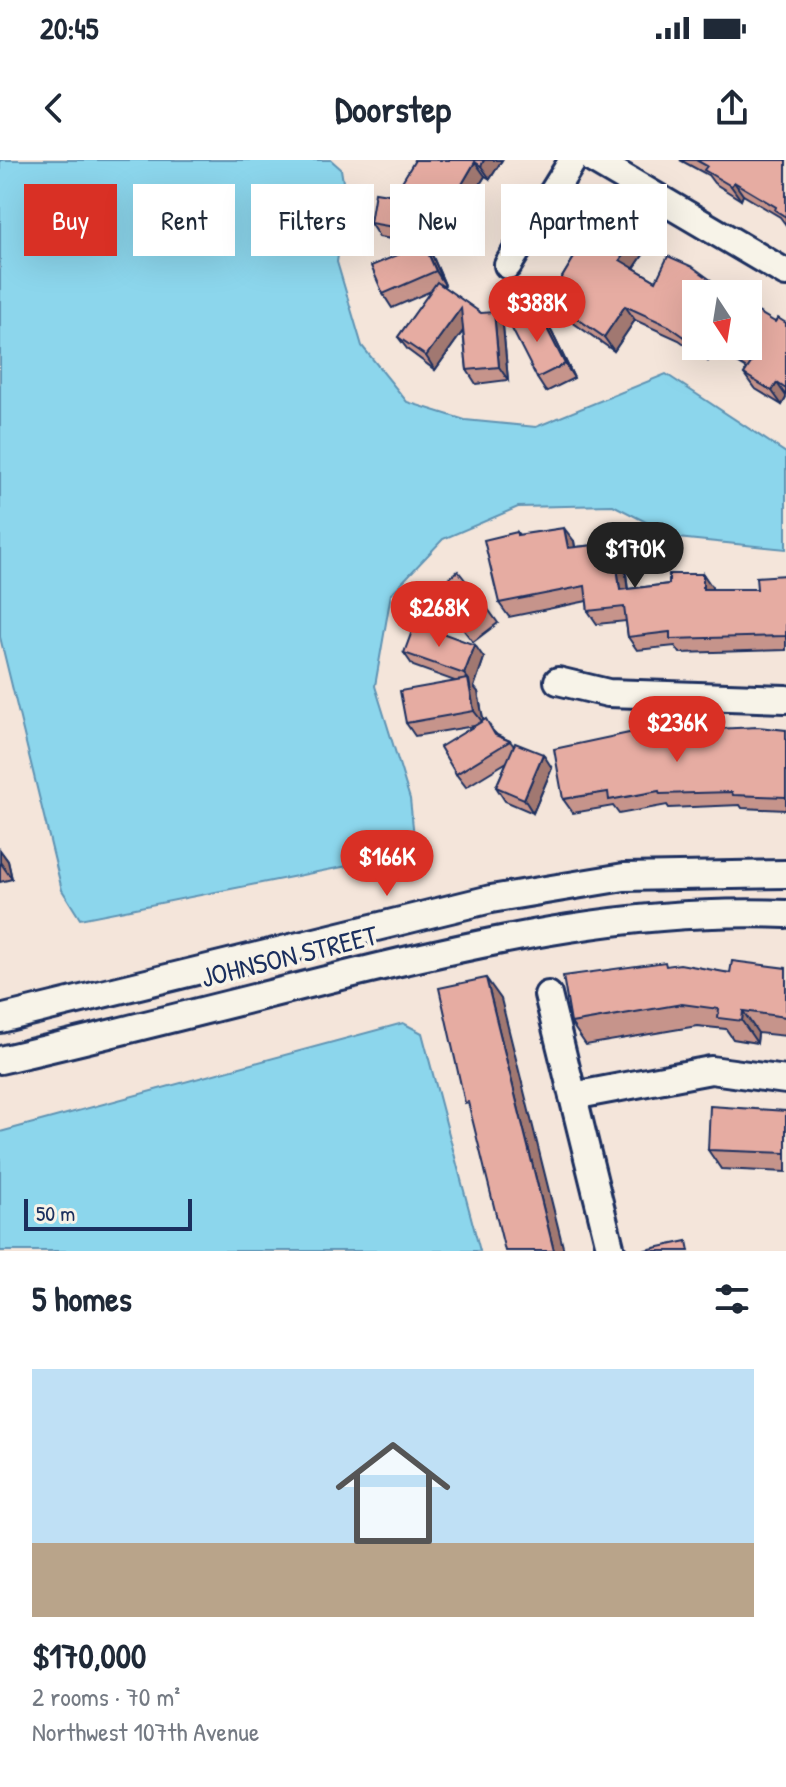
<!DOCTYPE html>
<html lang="en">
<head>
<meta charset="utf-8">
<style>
  body { margin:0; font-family:"Patrick Hand",sans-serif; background:#f6f6f7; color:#1f2937; height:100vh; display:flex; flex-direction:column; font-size:30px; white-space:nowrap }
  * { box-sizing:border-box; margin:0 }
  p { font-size:26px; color:#747a83 }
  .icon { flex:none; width:44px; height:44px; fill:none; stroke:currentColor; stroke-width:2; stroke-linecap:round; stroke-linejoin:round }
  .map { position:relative; height:1091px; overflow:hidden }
  .details { display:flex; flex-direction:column; background:#fff; flex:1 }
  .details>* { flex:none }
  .banner { position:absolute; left:24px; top:24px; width:738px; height:72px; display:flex; gap:16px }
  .needle { width:52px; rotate:168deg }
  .buttons { position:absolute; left:682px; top:120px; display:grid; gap:16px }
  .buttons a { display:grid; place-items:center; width:80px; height:80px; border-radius:0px; background:#fff; box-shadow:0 8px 32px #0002; font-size:40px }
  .scale { position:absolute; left:24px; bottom:20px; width:168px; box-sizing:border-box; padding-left:8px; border:4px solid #1b2f5e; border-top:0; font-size:22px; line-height:28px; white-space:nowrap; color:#1b2f5e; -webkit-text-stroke:6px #f7f3e8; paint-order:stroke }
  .price { position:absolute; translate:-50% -68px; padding:0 18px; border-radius:28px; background:#d93025; color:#fff; font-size:26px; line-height:52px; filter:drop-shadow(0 2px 4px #0008) }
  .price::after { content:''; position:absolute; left:50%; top:48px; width:24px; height:18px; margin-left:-12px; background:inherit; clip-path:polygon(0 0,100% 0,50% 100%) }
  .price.current { background:#222; color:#fff }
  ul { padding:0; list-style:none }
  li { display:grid; align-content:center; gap:16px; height:424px; padding:0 32px }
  li span { display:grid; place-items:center; height:248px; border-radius:0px; color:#555 }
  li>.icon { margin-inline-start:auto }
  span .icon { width:144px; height:144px; fill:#fffc; stroke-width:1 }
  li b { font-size:34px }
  h2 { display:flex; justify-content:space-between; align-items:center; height:96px; padding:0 32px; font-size:34px }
  .pill { padding:0 28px; border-radius:0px; background:#fff; box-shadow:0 8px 32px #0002; font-size:28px; line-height:72px }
  .pill.current { background:#d93025; color:#fff }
  .status { display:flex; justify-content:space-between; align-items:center; height:56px; padding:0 40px; background:#fff; direction:ltr }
  .status svg { height:22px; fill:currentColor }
  header { display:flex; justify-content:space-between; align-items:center; height:104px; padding:0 32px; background:#fff; font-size:36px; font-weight:700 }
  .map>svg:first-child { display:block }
  .water { fill:#8cd6ec; stroke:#5f93b3; stroke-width:2 }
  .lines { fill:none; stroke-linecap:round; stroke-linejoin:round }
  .minor-casing { stroke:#1b2f5e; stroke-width:32 }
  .minor { stroke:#f7f3e8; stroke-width:26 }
  .wall { fill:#c6948b; stroke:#1b2f5e; stroke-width:2 }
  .shaded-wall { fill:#a17871; stroke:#1b2f5e; stroke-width:2 }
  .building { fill:#e6aca2; stroke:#1b2f5e; stroke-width:2 }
  .labels { text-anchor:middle; stroke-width:7; stroke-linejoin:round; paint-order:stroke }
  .street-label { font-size:28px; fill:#1b2f5e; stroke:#f7f3e8 }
</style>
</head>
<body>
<div class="status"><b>20:45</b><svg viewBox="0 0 49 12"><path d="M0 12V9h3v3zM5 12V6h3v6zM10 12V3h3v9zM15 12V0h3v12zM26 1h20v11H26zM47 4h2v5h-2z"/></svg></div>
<header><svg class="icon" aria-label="back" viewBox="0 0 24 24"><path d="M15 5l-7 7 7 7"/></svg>Doorstep<svg class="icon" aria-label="share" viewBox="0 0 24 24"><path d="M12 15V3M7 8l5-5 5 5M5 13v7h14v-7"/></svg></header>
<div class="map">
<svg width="786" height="1091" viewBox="0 0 786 1091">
  <rect width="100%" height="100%" fill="#f4e5da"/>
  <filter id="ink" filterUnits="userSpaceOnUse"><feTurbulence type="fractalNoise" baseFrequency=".0125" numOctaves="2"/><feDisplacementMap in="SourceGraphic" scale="16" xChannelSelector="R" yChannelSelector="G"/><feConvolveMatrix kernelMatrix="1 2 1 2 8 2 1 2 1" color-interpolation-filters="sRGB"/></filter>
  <g filter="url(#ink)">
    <g class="water">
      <polygon points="0,0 331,0 341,9 346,41 337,102 362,186 407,242 465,260 536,267 666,214 786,293 786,389 677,378 613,345 518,347 443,379 391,434 375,526 410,639 415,686 393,697 80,759 62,730 0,477"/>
      <polygon points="403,863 422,873 480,1091 0,1091 0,972"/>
    </g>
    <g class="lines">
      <defs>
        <g id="minor">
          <polyline points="594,0 786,113"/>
          <polyline points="508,105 573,0"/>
          <polyline points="558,521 608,533 786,539"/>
          <polyline points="548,835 611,1091"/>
          <polyline points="0,859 491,739 624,717 786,714"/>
          <path d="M0,900c118,-27 236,-58 354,-87 143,-35 284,-65 432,-59"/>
          <polyline points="573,936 711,910 786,920"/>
        </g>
      </defs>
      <use href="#minor" class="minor-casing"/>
      <use href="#minor" class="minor"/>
    </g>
    <g class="wall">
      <polygon points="413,0 502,0 490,19 485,16 464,51 451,44 443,87 424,84 433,97 445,125 442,126 481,153 503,166 508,220 476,224 467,210 463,171 435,210 408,190 398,177 431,131 392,148 383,134 423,84 379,77 370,63 394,35 415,1"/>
      <polygon points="680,0 786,0 786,65 780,57 743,35 741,40 714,23 708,15"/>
      <polygon points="572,58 652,82 634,108 656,121 696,134 696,186 748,186 775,162 786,163 786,238 782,245 754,228 744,214 747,209 716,190 708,201 679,180 635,160 614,191 559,153 549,139 587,76 582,73"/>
      <polygon points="547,162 574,218 546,232 537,218"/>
      <polygon points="517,372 519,375 574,381 575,387 614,383 624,396 628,429 669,424 703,414 712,429 757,429 786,415 786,490 680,493 675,486 637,490 628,477 626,461 597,464 588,451 587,441 509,457 499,443"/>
      <polygon points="434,431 488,449 498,463 473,482"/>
      <polygon points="404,493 484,498 474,527 478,532 483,561 497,575 510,581 514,586 552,608 533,653 505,641 496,627 507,602 466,627 456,614 474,566 415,576 406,563 455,521 413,506"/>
      <polygon points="786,570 786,650 742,648 740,645 669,648 667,645 619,654 613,646 573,653 563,639"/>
      <polygon points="0,690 8,701 12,719 0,722"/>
      <polygon points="668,806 730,813 786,808 786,876 758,873 757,883 733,879 726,869 697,866 586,885 571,863"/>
      <polygon points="786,951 786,1012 721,1009 708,990"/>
    </g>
    <g class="shaded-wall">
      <polygon points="484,0 502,0 490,19 481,6"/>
      <polygon points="475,2 485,16 464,51 454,38"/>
      <polygon points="734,22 743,35 741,40 731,26"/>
      <polygon points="441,31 451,44 443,87 434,74"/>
      <polygon points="642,68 652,82 630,114 620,100"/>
      <polygon points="424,84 433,97 445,125 436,111"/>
      <polygon points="625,146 635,160 614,191 604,177"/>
      <polygon points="461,148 470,161 435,210 426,196"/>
      <polygon points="537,149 547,162 574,218 565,204"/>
      <polygon points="494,152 503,166 508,220 499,207"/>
      <polygon points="699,186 713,186 716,190 708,201"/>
      <polygon points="777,223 786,236 786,238 782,245 772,231"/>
      <polygon points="564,368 574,381 577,401 568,388"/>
      <polygon points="614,383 624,396 629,443 620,430"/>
      <polygon points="703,414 712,427 713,442 703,429"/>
      <polygon points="475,485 484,498 474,527 478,532 484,564 474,551 469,520 464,514"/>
      <polygon points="543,594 552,608 533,653 524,639"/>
      <polygon points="0,690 8,701 12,719 0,702"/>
      <polygon points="486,818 501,839 564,1091 554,1091"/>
      <polygon points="743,851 758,873 757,883 742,861"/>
    </g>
    <g class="building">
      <polygon points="415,0 484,0 481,6 475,2 454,38 441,31 434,74 370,63 375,32 394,35"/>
      <polygon points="696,0 786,0 786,57 775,50 776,47 734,22 731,26 704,10 707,6"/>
      <polygon points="590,32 642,68 620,100 656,121 668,96 693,107 730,134 696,134 696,185 669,166 625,146 604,177 549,139 590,71 572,58"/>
      <polygon points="424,84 436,111 383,134 371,106"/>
      <polygon points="437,122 481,153 494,152 499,207 467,210 461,148 426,196 398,177"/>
      <polygon points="748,146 775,162 778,158 786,163 786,229 777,223 772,231 744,214 751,203 723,186 748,186"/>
      <polygon points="537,149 565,204 537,218 509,163"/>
      <polygon points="564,368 568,388 614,383 620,430 669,424 669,414 703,414 703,429 757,429 756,417 786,415 786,476 670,479 670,472 628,477 624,447 588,451 585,426 499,443 484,380 517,372 517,375"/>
      <polygon points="458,411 488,449 464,469 434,431"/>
      <polygon points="415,463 475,485 464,514 404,493"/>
      <polygon points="468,519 474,551 406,563 400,531"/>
      <polygon points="486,559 495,575 510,581 456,614 440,587"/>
      <polygon points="758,567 786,570 786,637 733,635 732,632 660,634 659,631 609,640 608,632 563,639 554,589 629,573"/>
      <polygon points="515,583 543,594 524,639 496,627"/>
      <polygon points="732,801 786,808 786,857 743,851 742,861 718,858 719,849 682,844 571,863 563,816 665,802 666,806 680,804 730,813"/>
      <polygon points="486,818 554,1091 505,1091 468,942 465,943 439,828"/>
      <polygon points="710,946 786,951 786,993 708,990"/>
      <polygon points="687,1081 689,1091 645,1091 645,1090"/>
    </g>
  </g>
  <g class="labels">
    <g class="street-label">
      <text transform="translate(289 796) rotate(-14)" y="10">JOHNSON STREET</text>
    </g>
  </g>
</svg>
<div class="buttons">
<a><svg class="needle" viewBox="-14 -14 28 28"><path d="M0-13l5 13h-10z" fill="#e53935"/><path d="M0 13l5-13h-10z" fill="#747a83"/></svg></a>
</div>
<div class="scale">50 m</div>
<b class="price" style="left:537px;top:184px">$388K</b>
<b class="price current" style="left:635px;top:430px">$170K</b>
<b class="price" style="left:439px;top:489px">$268K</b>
<b class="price" style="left:677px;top:604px">$236K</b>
<b class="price" style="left:387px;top:738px">$166K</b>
<div class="banner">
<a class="pill current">Buy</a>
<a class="pill">Rent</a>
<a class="pill">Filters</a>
<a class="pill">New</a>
<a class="pill">Apartment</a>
</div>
</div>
<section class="details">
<h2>5 homes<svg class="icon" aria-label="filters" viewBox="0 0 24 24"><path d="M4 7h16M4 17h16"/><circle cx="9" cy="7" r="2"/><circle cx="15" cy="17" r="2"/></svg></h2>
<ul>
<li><span style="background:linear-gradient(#bfe0f5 70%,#b9a48a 0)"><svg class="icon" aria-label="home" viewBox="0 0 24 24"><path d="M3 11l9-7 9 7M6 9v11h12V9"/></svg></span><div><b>$170,000</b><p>2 rooms · 70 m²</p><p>Northwest 107th Avenue</p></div></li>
</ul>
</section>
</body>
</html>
